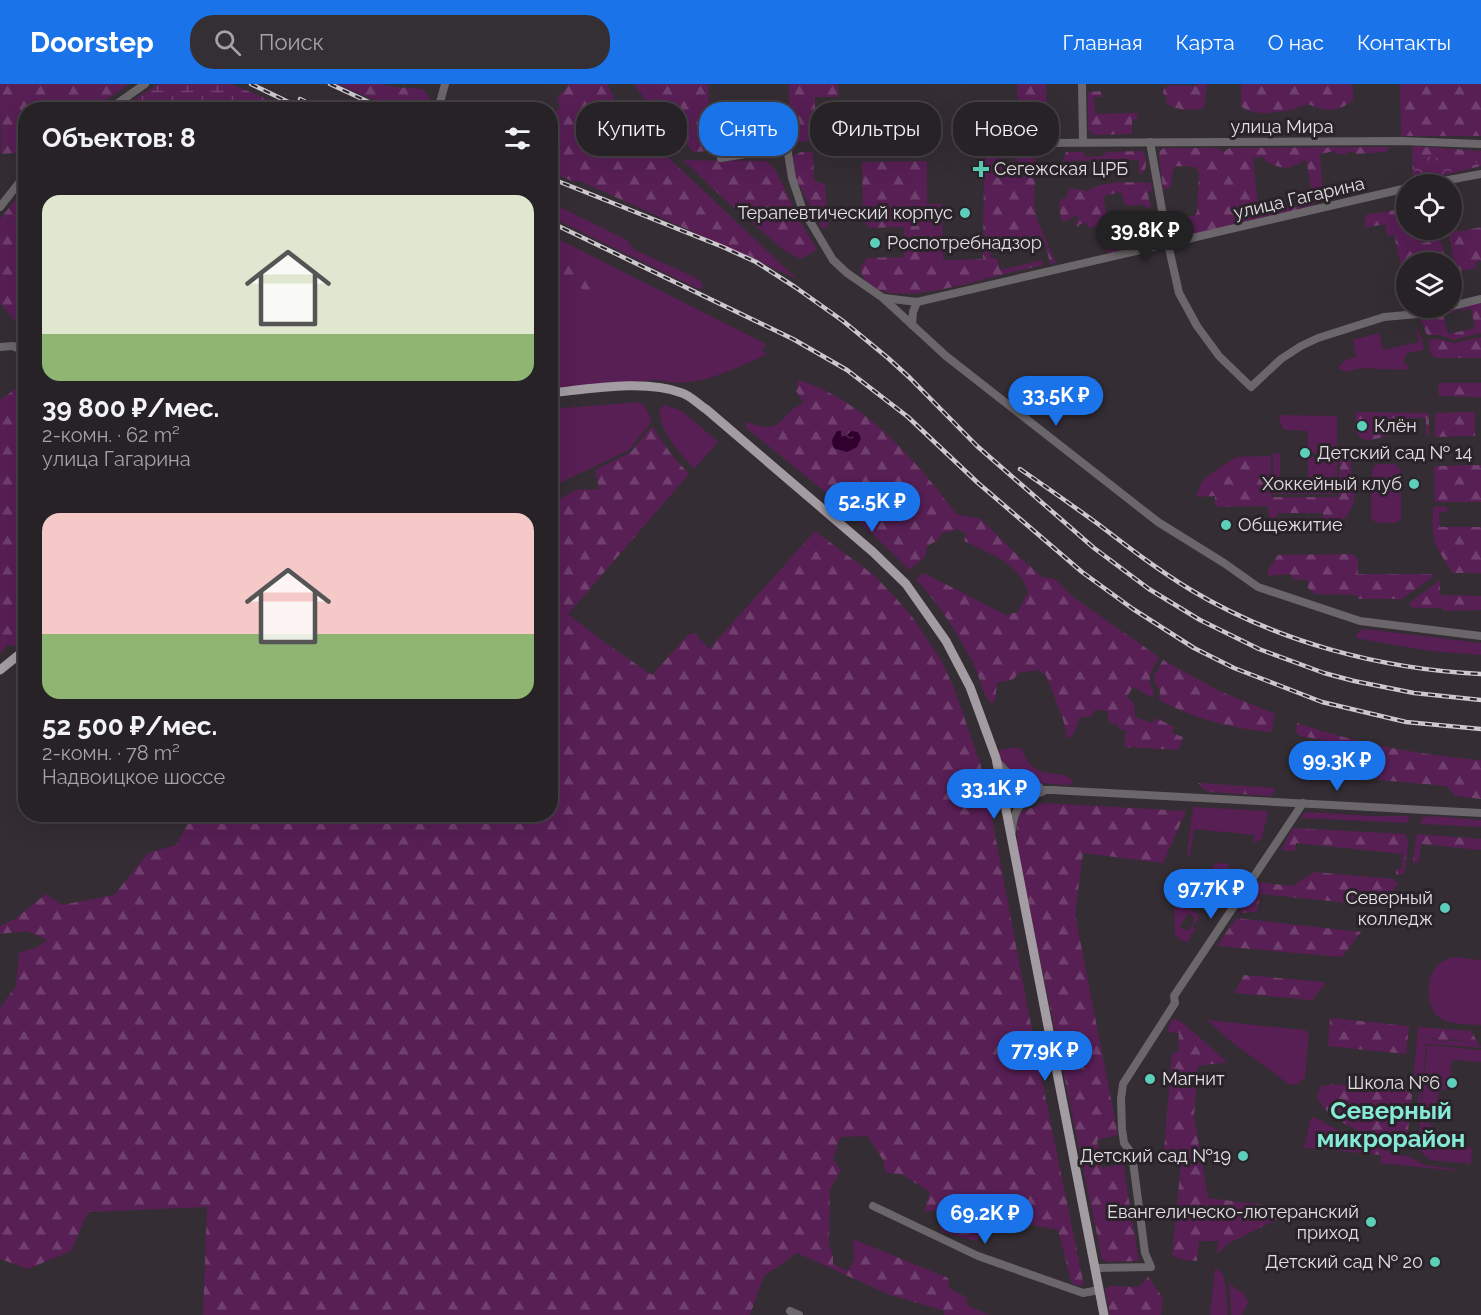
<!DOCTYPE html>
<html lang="ru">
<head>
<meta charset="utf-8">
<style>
  body { margin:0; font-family:Raleway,sans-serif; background:#332f32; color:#f1f3f6; height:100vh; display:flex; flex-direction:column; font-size:22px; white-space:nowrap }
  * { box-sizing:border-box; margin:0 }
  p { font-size:20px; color:#a4a4a7 }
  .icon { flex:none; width:33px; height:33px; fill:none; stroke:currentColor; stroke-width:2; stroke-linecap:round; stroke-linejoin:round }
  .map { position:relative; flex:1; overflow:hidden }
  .drawer { position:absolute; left:18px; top:18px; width:540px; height:720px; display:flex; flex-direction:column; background:#272226; border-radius:24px; box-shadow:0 6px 24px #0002,0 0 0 2px #433f43 }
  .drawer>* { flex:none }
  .banner { position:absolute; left:576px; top:18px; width:570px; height:54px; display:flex; gap:12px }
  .tools { position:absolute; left:1396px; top:90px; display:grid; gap:12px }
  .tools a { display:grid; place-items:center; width:66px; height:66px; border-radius:50%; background:#272226; box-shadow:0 6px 24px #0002,0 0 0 2px #433f43; font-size:30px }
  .price { position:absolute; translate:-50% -51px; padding:0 14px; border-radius:21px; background:#1a73e8; color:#fff; font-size:20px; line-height:39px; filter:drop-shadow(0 2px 3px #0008) }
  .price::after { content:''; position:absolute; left:50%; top:36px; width:18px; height:14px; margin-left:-9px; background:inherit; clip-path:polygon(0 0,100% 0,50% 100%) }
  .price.on { background:#222; color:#fff }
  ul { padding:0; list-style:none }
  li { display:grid; align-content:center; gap:12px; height:318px; padding:0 24px }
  li span { display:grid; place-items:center; height:186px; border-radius:18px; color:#555 }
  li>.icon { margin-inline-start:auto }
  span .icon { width:108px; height:108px; fill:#fffc; stroke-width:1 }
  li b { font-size:26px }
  h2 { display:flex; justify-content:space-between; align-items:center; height:72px; padding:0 24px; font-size:26px }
  .chip { padding:0 21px; border-radius:24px; background:#272226; box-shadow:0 6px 24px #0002,0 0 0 2px #433f43; font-size:21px; line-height:54px }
  .chip.on { background:#1a73e8; color:#fff }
  header { display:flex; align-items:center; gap:36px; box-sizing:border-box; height:84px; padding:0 30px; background:#1a73e8; color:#fff }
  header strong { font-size:28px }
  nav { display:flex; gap:33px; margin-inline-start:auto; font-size:21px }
  .search { width:420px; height:54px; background:#332f32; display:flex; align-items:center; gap:15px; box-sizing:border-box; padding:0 21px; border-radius:24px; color:#a4a4a7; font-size:22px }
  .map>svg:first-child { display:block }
  .green { fill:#581f55 }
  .forest { fill:url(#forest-firs) }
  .wetland { fill:url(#wetland-marsh) }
  .park { fill:url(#park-crowns) }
  .water { fill:url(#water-ripples) }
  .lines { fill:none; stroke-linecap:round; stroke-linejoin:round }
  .minor { stroke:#6a6669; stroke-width:8 }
  .major { stroke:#a39ca2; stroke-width:9 }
  .rail-casing { stroke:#cdc8cd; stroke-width:4.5 }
  .rail { stroke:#2a2329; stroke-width:2; stroke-dasharray:7; stroke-linecap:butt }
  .poi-dot { fill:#5cceba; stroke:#2a2329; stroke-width:2 }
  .labels { text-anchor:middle; stroke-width:6; stroke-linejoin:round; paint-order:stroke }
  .street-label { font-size:18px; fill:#e3dfe3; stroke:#2a2329 }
  .poi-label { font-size:18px; fill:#e3dfe3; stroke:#2a2329; text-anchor:end }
  .district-label { font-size:24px; font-weight:bold; fill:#84ead7; stroke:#2a2329 }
</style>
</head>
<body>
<header>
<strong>Doorstep</strong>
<div class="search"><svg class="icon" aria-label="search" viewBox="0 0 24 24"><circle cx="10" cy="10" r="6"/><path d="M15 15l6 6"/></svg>Поиск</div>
<nav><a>Главная</a><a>Карта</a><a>О нас</a><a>Контакты</a></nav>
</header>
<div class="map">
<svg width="1481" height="1231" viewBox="0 0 1481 1231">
  <defs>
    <pattern id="forest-firs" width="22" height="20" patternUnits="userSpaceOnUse" patternTransform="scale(1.5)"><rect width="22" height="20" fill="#581f55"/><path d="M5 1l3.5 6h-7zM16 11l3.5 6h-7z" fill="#703f6d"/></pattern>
    <pattern id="wetland-marsh" width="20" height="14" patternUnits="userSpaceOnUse" patternTransform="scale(1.5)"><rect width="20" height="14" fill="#581f55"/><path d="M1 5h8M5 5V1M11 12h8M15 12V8" fill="none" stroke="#703f6d"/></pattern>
    <pattern id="park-crowns" width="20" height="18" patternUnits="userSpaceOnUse" patternTransform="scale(1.5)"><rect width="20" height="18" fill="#581f55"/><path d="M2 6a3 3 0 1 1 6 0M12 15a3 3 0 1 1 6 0" fill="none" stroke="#703f6d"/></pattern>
    <pattern id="water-ripples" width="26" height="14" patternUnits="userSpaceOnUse" patternTransform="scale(1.5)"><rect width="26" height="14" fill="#31002f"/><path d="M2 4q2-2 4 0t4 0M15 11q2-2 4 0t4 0" fill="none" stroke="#4f254d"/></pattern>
  </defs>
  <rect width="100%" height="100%" fill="#342d33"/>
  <g class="green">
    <polygon points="550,118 627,156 635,166 692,192 701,197 703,202 700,206 551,133"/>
    <polygon points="550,151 766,260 762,266 767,270 737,284 704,296 677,299 656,296 551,305"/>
    <polygon points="1415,242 1422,255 1424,266 1407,269 1403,278 1409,283 1405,286 1362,284 1346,288 1338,284 1345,276 1356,273 1353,256 1379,249 1383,266 1419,258"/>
    <polygon points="640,318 645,323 652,337 629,366 551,403 551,325"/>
    <path d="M664,321l18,6 36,31 -24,27c-14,-17 -33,-34 -35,-58z"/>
    <polygon points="1278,331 1337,332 1337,370 1307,369 1308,347 1286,346 1283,345"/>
    <polygon points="1273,369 1280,369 1280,403 1308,403 1308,373 1337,373 1337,410 1273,410"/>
    <polygon points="1377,380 1395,380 1401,386 1401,435 1396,439 1377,439 1371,435 1372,385"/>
    <polygon points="1364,545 1481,559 1481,571 1430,567 1356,554 1357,549"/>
    <path d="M1009,664h10l4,2c0,10 13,21 23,23 11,2 19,-1 28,9l-4,3 -35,-2 -14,-4 -18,-16 -4,-8 1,-5z"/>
    <polygon points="1193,723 1268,727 1262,755 1254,759 1254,751 1194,745 1190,771 1187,771"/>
    <polygon points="1307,728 1375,732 1408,732 1410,734 1406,739 1301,734 1301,731"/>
    <polygon points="1431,732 1481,736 1481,743 1421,740 1421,734"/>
    <polygon points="1216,779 1229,780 1226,803 1218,818 1210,807 1213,782"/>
    <polygon points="1177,823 1187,824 1197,829 1199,833 1195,840 1192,839 1195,833 1188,829 1180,843 1188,847 1191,841 1195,845 1188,858 1180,856 1175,850 1174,826"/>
    <path d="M1453,873l28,3v65c-13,-1 -30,0 -41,-7 -14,-9 -14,-34 -6,-48 4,-7 11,-10 19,-13z"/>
    <polygon points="1207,936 1304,946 1309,948 1305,994 1297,1000 1290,1001 1229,956"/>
    <path d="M1420,943l1,8c6,2 14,5 20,6 15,2 15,-6 29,6l-44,-3 -6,68h-3l2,-28 -6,-3 5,-53z"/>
    <polygon points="1427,961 1481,966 1481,978 1452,976 1449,1004 1439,1007 1437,1023 1429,1029 1421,1028"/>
    <polygon points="1314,1033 1325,1039 1321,1040 1322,1051 1326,1057 1321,1065 1304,1064 1311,1034"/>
    <polygon points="1420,1038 1428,1039 1432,1041 1431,1059 1472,1064 1471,1080 1430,1076 1418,1065"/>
    <polygon points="1386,1066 1402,1072 1405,1071 1425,1081 1454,1085 1458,1087 1380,1079 1381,1071"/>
    <polygon points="1215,1184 1223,1190 1227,1212 1227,1231 1210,1231"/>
    <polygon points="1229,1198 1236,1205 1244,1209 1248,1218 1242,1231 1231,1231"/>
  </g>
  <g class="forest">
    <polygon points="0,0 129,0 94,25 26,26 25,68 1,70"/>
    <polygon points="337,0 380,0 395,3 423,5 431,16 429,25 395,25"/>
    <polygon points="568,0 608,0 613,12 639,46 797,195 580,97 575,98 551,89 551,52 560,47 554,32 560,23 557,14 568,2"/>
    <polygon points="634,0 708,0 711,67 694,68 649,21"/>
    <polygon points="789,0 838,0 838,13 815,13 815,54 812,57 789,58"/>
    <polygon points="1017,0 1046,0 1047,36 1040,50 1023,50 1022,40 1018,35"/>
    <path d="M1197,0h10l-3,24c-14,3 -26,3 -38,-5l1,-4 -4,-6 1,-5 6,-3 26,1z"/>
    <path d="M1241,0h109l3,3v13c-16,13 -27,12 -45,4 -15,7 -54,15 -67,2z"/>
    <polygon points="1400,0 1481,0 1481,52 1401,52"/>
    <polygon points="1101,7 1102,13 1094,13 1095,30 1137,29 1137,35 1132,36 1132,50 1093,51 1088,45 1088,8"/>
    <polygon points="1412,62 1481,67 1481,82 1413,99"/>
    <path d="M1388,63l1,2 -3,3 -31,2 -1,-2h-7l-1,2h-10l-1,-3 -15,3 3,44 -19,12 -1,-2 9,-16 -6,-33c-15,11 -24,11 -40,2l-2,-4 -11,1 6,56 15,-2 7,-6h19v5l-121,27 -7,-3 -5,-19h27l3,-4 2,-39 -3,-6 -21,-1 -3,7 -1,14 -8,3 -4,-33 1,-6 4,-3h55l3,4 8,-4z"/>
    <polygon points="1141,67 1145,71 1146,82 1144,88 1139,90 1139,76 1063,77 1066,68 1083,68 1086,73 1102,72 1107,68"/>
    <polygon points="801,68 813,68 814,97 825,100 828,144 822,144 797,97 793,72"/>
    <path d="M990,69h13v24h12l1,-24 20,1 -2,51 4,17 18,41 -6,1 -4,-19 -9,-9 -26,6 -7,-2 -10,5 -4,12 7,2 3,11 42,-10 1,5c-18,4 -36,8 -54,13 -29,7 -122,37 -129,-11l7,-9 37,-1v-30l-35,1 -6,-8 -1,-58 65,-1v43h15l1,56 40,-1 1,-98 2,-5z"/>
    <polygon points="683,76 766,77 775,85 799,135 817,166 801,175 785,167 723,114"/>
    <path d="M1151,99l1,9 -5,-1 4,16 -3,1 -7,-4 -10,2 -6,-1 -4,-13 -18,4 4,20h4l6,22 10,3 22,-5 -4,-17 6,-1 3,9 2,-1 2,16 -49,14 -8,-30 -12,2 -2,-5 -7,1 -2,3 -3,-3 4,-6 -2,-3 -13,7 -3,-2 -2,-17 3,-5 4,1 3,-11 20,3c10,-11 47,-9 62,-8z"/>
    <polygon points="25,104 26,245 23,247 0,219 0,135"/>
    <polygon points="1407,124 1407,146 1419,146 1422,159 1440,155 1444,169 1427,173 1428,178 1407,178 1407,206 1394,151 1387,152 1385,140 1365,144 1365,131"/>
    <polygon points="1454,133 1458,148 1481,143 1481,177 1475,179 1476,185 1456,187 1448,146 1452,146 1452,134"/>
    <polygon points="551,169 604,195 609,209 594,211 575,201 551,203"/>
    <polygon points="1481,217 1481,249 1454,256 1439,251 1427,251 1420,234 1454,225 1455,228 1443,231 1448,250 1475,244 1471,224 1460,227 1459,223"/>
    <polygon points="1481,253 1481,274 1436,274 1431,270 1428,256 1438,255 1454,259"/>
    <path d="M799,296c66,21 117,80 157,134l25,5 32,32 29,26 13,2 18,18 86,60c-7,13 -14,21 -5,34l-1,7 -20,-11 -6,10 7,6 1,14 17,6 4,-5 18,9 -2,6 11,4 -4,13 -55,-3 2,-16 -7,-2 -1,-4 -10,-3v-11l-13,-1 -4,7h-11l-8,20h-5l-4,-18 -17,-44 -9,-5 -19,3c-6,11 -11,6 -21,10l-2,19 -4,1c-9,-8 -11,-26 -17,-38 -16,-31 -34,-60 -58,-86l8,-6 82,42 12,-3 10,-20c-9,-29 -39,-39 -64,-51l3,-7 -11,-5 -6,3 -8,1 -4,7 -11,6 -2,11 -16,13c-50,-52 -106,-97 -163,-142l1,-6c38,15 29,-7 57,-19l-8,-12z"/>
    <polygon points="25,298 25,558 20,562 7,561 0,570 0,316"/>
    <polygon points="1438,299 1481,299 1481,313 1439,312"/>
    <path d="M1356,328l73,1v22l-3,1v-18h-34l-6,18c-28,9 -31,3 -30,-24z"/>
    <polygon points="1475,328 1475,352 1435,353 1435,329"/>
    <polygon points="652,342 671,370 689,390 568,530 600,555 652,591 688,551 695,549 709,565 815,447 875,492 893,511 911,531 941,576 954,604 981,682 986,703 1034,957 1084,1202 1072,1200 1058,1146 992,1133 976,1157 942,1148 938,1136 943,1125 924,1128 930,1108 901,1090 886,1089 883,1076 867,1052 840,1053 833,1075 841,1086 830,1105 829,1160 833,1172 833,1180 848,1187 854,1175 853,1155 948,1194 949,1204 967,1214 967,1221 989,1231 944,1231 945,1227 890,1211 797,1169 764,1192 750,1231 203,1231 207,1123 88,1128 71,1167 28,1185 0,1175 0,924 16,902 19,869 37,863 47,856 27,847 0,850 0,842 15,835 46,810 62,821 114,811 148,769 176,761 190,736 179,731 550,730 551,421 575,406 599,405 595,386 631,368"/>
    <path d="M1271,372v41h68l1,-40h8l2,3c4,33 12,44 -15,68h-12v-15h-45l-5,11 -4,-8 -1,-9 -2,-1 -51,1v-11l-19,1 5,-14 5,-6 30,-20z"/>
    <polygon points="1481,381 1481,418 1435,418 1434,384 1437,382"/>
    <path d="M1433,423h14v5l-8,1 1,14h41v46h-29c-4,-9 -12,-18 -15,-26 -6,-12 -4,-27 -4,-40z"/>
    <polygon points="1353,470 1358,475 1358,490 1434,490 1431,494 1402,515 1358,515 1358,511 1315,510 1308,504 1308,496 1293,495 1290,490 1268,492 1268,486 1278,471"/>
    <polygon points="1440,496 1440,511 1481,512 1481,526 1443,527 1442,524 1413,524 1409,519"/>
    <path d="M1163,576l56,31 56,23 -4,18c-40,-3 -77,-14 -112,-32l1,-9c-11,-14 -4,-18 3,-31z"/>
    <path d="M1297,639c59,20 121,32 184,37v39l-26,-3 -8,-10 -68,-6 -10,-5c-2,-14 -10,-15 -13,-29l-56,-10 -4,-3z"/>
    <polygon points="1198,699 1275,704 1272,712 1210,708 1203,705"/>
    <polygon points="1045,719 1186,727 1163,779 1083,769 1075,830 1118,1051 1097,1056 1102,1084 1123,1080 1139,1177 1108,1178 1102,1175 1017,763 1017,739 1020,728"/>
    <polygon points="1293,744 1405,750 1408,758 1405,787 1403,790 1396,791 1396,785 1402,785 1403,770 1296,759 1295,767 1281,766"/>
    <polygon points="1418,750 1481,755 1481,766 1421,760 1419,779 1413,779 1416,754"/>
    <polygon points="1314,788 1394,795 1398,800 1380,822 1260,810 1257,828 1239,829 1257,798 1292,802"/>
    <polygon points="1236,834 1361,848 1342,873 1217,862"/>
    <polygon points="1244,891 1323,898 1325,900 1312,916 1234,909"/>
    <polygon points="1330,934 1409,942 1406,970 1328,962"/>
    <polygon points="1175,935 1182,938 1227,978 1198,982 1194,1032 1208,1114 1280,1123 1280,1134 1229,1159 1217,1170 1218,1157 1199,1157 1197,1177 1184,1176 1172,1172 1182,1069 1164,1066 1172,969 1178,969 1179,949 1167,948 1171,936"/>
    <polygon points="1420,943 1471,947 1481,964 1470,963 1462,956 1454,955 1443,957 1421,951"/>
    <path d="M1332,1000l65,7 9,-2 6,6 -5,45 -2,4c-24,0 -80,-24 -88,-47l3,-10z"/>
    <polygon points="1325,1039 1355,1055 1386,1066 1381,1071 1321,1065 1326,1057 1318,1042"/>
    <polygon points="1148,1193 1163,1214 1161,1231 1110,1231 1105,1205 1110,1202 1139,1203"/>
  </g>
  <polygon class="wetland" points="159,0 231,0 292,25 119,25"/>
  <polygon class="park" points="1414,71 1481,79 1415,98"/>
  <polygon class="water" points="837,347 841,347 841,351 847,351 851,347 858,348 861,354 857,363 847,368 833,364 832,356"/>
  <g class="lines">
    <g class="minor">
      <polyline points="1082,0 1083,58"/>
      <polyline points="108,26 145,0"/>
      <polyline points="438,26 445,0"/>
      <polyline points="1150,58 1168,160 1179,209 1197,242 1219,272 1251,303 1281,275 1301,262 1318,254 1384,233 1418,230 1445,224"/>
      <polyline points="1036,59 1402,57 1481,60"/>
      <polyline points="721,74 787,63 792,94 802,124 833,176 847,189 883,214 946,272 1158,438 1224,479 1258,503 1360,537 1481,552"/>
      <polyline points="1427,100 1481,90"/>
      <polyline points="0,123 26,90"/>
      <polyline points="884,214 917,218 1407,104"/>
      <polyline points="1452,222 1481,215"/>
      <polyline points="912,241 913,228 917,218"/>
      <polyline points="0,263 13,262 26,268"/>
      <path d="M997,677c11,15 24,22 42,26"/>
      <polyline points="1002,706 1052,706 1481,729"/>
      <path d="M1012,747c1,-21 10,-33 30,-39"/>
      <polyline points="873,1122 978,1172 1083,1209 1099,1206"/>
      <polyline points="1095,1184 1151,1183 1145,1169 1132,1070 1124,1059 1122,1045 1121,1015 1123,1000 1175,919 1174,912 1303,719"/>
      <polyline points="790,1227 799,1231"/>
    </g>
    <g class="major">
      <path d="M550,309c39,-4 96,-14 132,0 9,3 16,11 24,16l167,143 33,32 40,57 24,46 26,71 108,557"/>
      <polyline points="0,586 26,565"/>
    </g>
    <defs>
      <g id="rail">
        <polyline points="251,0 305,26"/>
        <polyline points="330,0 386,26"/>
        <polyline points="300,15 321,26"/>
        <polyline points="550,94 723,163 756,178 795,203 843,237 888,274 910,294 977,362 1094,464 1149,505 1200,536 1259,565 1324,589 1354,597 1414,609 1481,616"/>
        <polyline points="550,138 793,255 847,286 908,333 978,399 1082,488 1133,525 1194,564 1234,584 1322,618 1406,638 1481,645"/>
        <path d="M1020,385c26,18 52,36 78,55 30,23 60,46 93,66 87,52 189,79 290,84"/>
      </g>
    </defs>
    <use href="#rail" class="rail-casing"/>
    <use href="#rail" class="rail"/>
  </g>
  <g class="poi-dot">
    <path d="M978 76h6v6h6v6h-6v6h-6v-6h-6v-6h6z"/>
    <circle cx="965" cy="129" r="6"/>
    <circle cx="875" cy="159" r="6"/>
    <circle cx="1362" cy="342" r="6"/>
    <circle cx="1305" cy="369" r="6"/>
    <circle cx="1414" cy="400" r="6"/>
    <circle cx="1226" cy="441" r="6"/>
    <circle cx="1445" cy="824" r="6"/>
    <circle cx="1150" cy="995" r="6"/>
    <circle cx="1452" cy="999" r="6"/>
    <circle cx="1243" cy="1072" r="6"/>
    <circle cx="1371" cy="1138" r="6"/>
    <circle cx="1435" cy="1178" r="6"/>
  </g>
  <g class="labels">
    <g class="street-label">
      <text x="1282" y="49">улица Мира</text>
      <text transform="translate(1299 114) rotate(-13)" y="6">улица Гагарина</text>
    </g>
    <g class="poi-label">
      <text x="994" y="91" text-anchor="start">Сегежская ЦРБ</text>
      <text x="953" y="135">Терапевтический корпус</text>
      <text x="887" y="165" text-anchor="start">Роспотребнадзор</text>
      <text x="1374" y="348" text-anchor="start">Клён</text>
      <text x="1317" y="375" text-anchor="start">Детский сад № 14</text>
      <text x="1402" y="406">Хоккейный клуб</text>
      <text x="1238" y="447" text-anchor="start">Общежитие</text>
      <text x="1433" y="820">Северный<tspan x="1433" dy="21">колледж</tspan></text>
      <text x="1162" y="1001" text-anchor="start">Магнит</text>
      <text x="1440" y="1005">Школа №6</text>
      <text x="1231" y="1078">Детский сад №19</text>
      <text x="1359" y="1134">Евангелическо-лютеранский<tspan x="1359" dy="21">приход</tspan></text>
      <text x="1423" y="1184">Детский сад № 20</text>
    </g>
    <g class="district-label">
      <text x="1391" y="1035">Северный<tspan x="1391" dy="28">микрорайон</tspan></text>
    </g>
  </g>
</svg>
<div class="tools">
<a><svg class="icon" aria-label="locate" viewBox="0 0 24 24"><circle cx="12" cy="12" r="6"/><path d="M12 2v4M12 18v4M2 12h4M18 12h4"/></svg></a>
<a><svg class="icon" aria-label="layers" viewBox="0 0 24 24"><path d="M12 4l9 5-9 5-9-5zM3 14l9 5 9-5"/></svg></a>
</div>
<b class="price on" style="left:1145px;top:178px">39.8K ₽</b>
<b class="price" style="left:1056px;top:343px">33.5K ₽</b>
<b class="price" style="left:872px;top:449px">52.5K ₽</b>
<b class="price" style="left:1337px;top:708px">99.3K ₽</b>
<b class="price" style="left:994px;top:736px">33.1K ₽</b>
<b class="price" style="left:1211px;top:836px">97.7K ₽</b>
<b class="price" style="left:1045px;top:998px">77.9K ₽</b>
<b class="price" style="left:985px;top:1161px">69.2K ₽</b>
<div class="banner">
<a class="chip">Купить</a>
<a class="chip on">Снять</a>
<a class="chip">Фильтры</a>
<a class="chip">Новое</a>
</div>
<section class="drawer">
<h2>Объектов: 8<svg class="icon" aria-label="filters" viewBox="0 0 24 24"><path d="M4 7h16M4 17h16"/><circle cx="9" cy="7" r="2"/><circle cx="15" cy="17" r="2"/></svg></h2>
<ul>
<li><span style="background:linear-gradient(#dfe7d0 75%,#8fb573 0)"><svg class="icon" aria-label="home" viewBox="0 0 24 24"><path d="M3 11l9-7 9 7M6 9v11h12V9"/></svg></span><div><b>39 800 ₽/мес.</b><p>2-комн. · 62 m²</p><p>улица Гагарина</p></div></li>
<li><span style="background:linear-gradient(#f6c9c9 65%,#8fb573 0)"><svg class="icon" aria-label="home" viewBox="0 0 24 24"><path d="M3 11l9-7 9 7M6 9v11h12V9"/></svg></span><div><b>52 500 ₽/мес.</b><p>2-комн. · 78 m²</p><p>Надвоицкое шоссе</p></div></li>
</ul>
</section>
</div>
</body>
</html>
